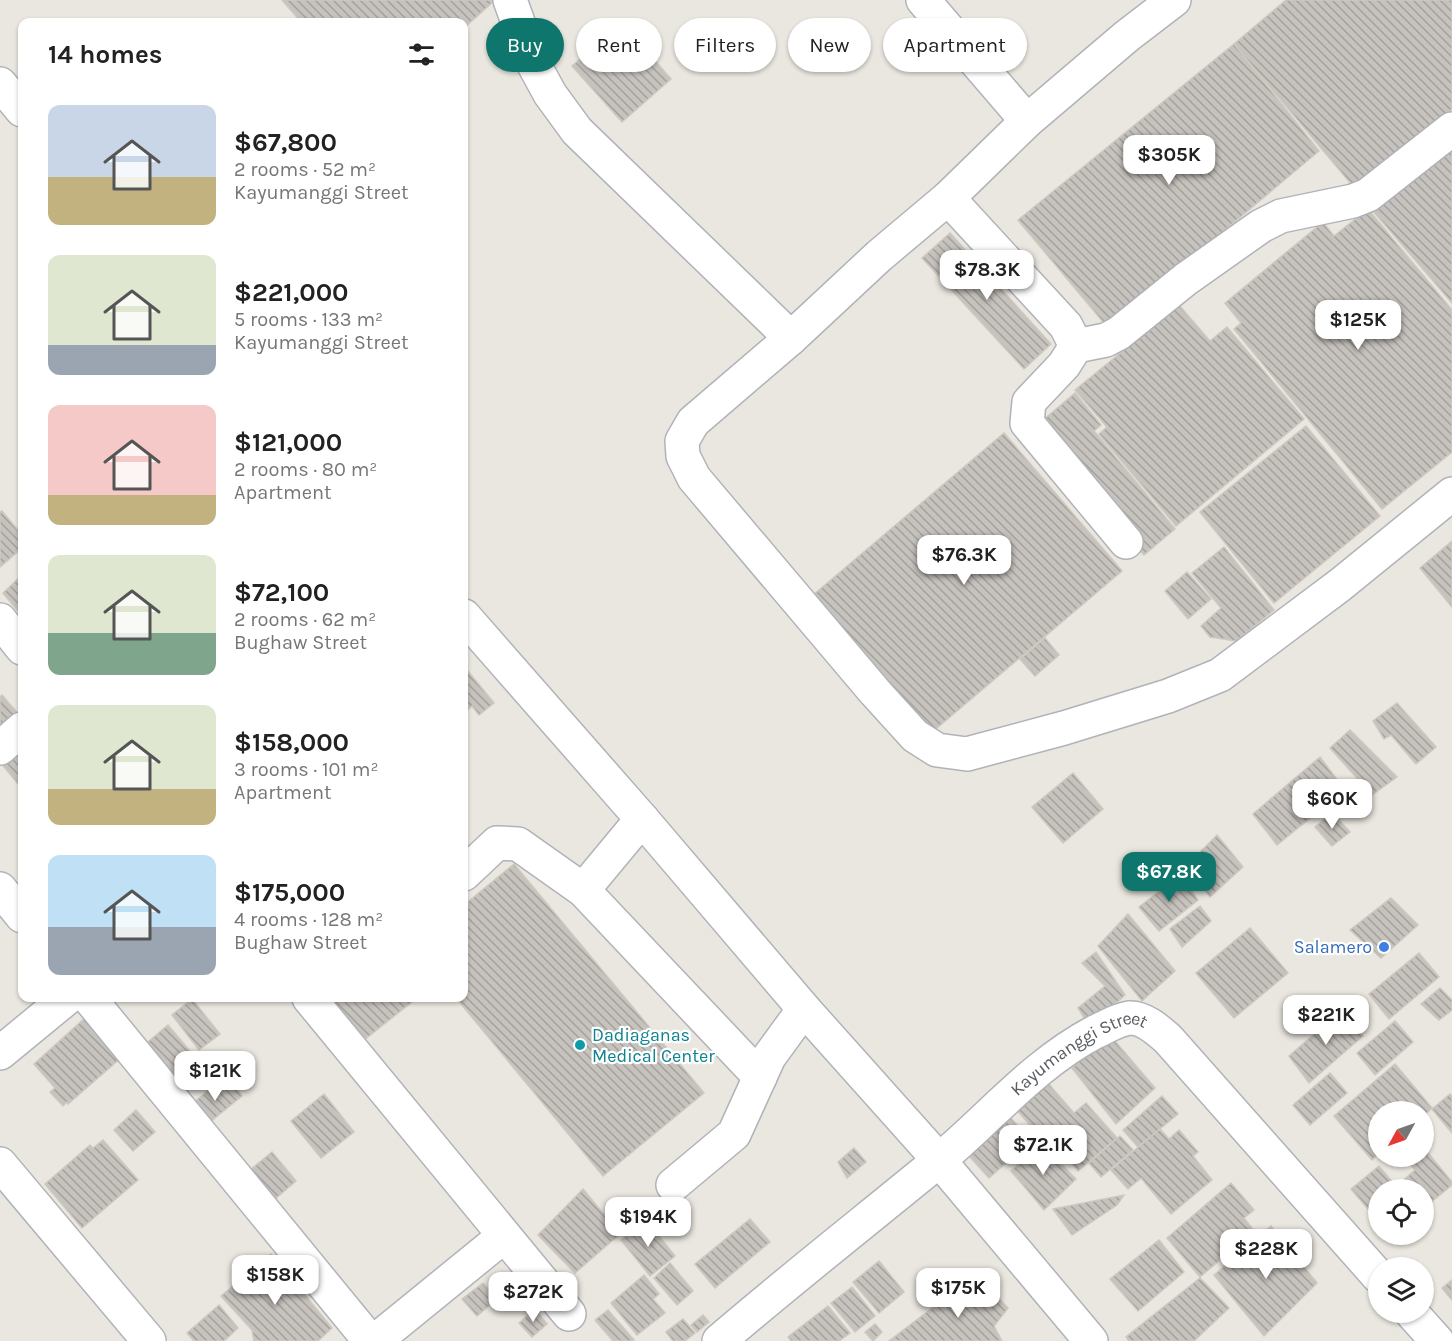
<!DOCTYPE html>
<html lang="en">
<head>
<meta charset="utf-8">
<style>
  body { margin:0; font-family:Karla,sans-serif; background:#f6f6f6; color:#222; height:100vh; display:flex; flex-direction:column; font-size:22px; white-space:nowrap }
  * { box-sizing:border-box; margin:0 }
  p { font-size:20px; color:#767676 }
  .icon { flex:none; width:33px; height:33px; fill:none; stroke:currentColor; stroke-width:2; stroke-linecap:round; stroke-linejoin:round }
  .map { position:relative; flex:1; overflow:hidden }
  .panel { position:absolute; left:18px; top:18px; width:450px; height:984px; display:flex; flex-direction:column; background:#fff; border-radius:12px; box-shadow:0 2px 4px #0004 }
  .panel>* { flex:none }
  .hud { position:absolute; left:486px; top:18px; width:570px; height:54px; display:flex; gap:12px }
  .needle { width:39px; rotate:230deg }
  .controls { position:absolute; left:1368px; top:1101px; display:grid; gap:12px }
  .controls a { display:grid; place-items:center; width:66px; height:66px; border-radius:50%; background:#fff; box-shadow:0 2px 4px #0004; font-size:30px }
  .price { position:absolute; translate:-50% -51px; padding:0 14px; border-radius:12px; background:#fff; color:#222; font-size:20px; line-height:39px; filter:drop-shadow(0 2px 3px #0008) }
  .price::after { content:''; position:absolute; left:50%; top:36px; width:18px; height:14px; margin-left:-9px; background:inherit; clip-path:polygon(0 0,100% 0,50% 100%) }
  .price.on { background:#0f766e; color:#fff }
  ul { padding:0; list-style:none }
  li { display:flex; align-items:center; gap:18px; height:150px; padding:0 30px }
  li span { display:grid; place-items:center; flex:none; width:168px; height:120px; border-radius:12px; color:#555 }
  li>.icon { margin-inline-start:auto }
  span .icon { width:72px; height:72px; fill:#fffc; stroke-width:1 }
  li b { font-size:26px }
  h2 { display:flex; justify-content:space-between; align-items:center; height:72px; padding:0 30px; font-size:26px }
  .tag { padding:0 21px; border-radius:27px; background:#fff; box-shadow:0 2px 4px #0004; font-size:21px; line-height:54px }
  .tag.on { background:#0f766e; color:#fff }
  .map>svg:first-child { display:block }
  .building { fill:url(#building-back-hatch); stroke:#cec8bf; stroke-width:1.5 }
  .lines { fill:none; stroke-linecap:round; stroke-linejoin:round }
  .minor-casing { stroke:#b0b3b7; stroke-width:36 }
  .minor { stroke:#fff; stroke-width:33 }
  .shop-dot { fill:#3f7fe0; stroke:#fff; stroke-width:2 }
  .culture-dot { fill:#0f9aa8; stroke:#fff; stroke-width:2 }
  .labels { text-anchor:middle; stroke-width:4.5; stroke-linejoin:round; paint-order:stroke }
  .shop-label { font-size:18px; fill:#366cbe; stroke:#fff; text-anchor:end }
  .culture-label { font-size:18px; fill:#0d838f; stroke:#fff; text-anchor:start }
  .street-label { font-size:18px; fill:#585c60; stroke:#fff }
</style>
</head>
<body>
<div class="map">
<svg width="1452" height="1341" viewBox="0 0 1452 1341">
  <defs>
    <pattern id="building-back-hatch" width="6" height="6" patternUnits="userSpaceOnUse" patternTransform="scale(1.5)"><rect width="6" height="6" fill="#c6c2bd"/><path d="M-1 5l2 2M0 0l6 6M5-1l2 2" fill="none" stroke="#a4a19d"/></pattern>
  </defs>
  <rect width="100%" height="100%" fill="#eae7e0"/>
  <g class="building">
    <polygon points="282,0 495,0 464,28 464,22 301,22"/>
    <polygon points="1286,0 1452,0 1452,109 1356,190 1234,44"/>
    <polygon points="622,23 671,79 622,122 572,66"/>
    <polygon points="1234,44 1319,151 1108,328 1018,220"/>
    <polygon points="1452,144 1452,303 1373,211"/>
    <polygon points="1368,209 1452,310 1452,452 1382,509 1234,329 1241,323 1225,303 1323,222 1334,236"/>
    <polygon points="950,233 1051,344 1024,369 922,258"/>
    <polygon points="1179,305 1210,341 1227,327 1304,419 1176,526 1099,434 1107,427 1075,390"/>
    <polygon points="1075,393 1101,425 1094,431 1175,529 1144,555 1036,426"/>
    <polygon points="1306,426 1380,516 1274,603 1200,512"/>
    <polygon points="1004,433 1122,571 924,739 806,601"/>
    <polygon points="2,511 22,535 22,548 0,567 0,512"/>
    <polygon points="1452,541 1452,607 1420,568"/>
    <polygon points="1224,547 1274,610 1236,641 1210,637 1201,626 1221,608 1192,573"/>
    <polygon points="1187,572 1211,599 1188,619 1165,591"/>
    <polygon points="22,575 22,616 3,593"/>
    <polygon points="1045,638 1059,655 1035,676 1020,659"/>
    <polygon points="467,670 494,703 479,715 472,706 464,713 464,673"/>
    <polygon points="2,695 20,716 0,732 0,697"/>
    <polygon points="1397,703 1436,747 1416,764 1391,735 1384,739 1373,721"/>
    <polygon points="1350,730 1397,777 1372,795 1330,748"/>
    <polygon points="22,746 22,789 1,763"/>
    <polygon points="1320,757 1345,790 1277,845 1253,814"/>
    <polygon points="1073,773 1103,809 1063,843 1032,807"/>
    <polygon points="1332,813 1350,832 1332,846 1315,827"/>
    <polygon points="1217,835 1243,867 1210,897 1186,866"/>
    <polygon points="514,864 704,1093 603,1176 456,998 464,998 464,905"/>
    <polygon points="1181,874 1198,900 1159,931 1139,907"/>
    <polygon points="1391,898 1418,925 1381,958 1350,930"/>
    <polygon points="1200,906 1211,921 1182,947 1170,929"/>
    <polygon points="1128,914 1175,971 1142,1001 1098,946"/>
    <polygon points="1250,928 1288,973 1234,1018 1196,973"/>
    <polygon points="1096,952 1125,995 1090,1027 1078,1008 1105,986 1082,963"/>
    <polygon points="1419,953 1439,977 1389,1019 1369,994"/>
    <polygon points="1440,988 1452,1000 1452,1010 1439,1020 1421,1004"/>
    <polygon points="340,998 417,998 364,1040 334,1002"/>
    <polygon points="192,999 220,1034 199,1050 172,1015"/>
    <polygon points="1343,1009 1363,1036 1309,1083 1289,1056"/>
    <polygon points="86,1017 122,1057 68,1104 67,1102 63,1106 50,1092 55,1088 34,1064"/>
    <polygon points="1395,1021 1413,1042 1375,1075 1357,1053"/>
    <polygon points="168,1025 194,1056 169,1077 143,1046"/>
    <polygon points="1109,1034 1155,1088 1116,1124 1072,1068"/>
    <polygon points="1395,1064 1432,1108 1424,1116 1424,1112 1378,1112 1378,1154 1372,1160 1334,1116"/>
    <polygon points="1330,1073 1347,1093 1310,1125 1293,1105"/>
    <polygon points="226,1076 242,1096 204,1127 188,1107"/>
    <polygon points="1047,1082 1074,1113 1086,1103 1117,1138 1078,1171 1067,1158 1062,1162 1015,1108"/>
    <polygon points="324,1094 354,1132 321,1158 291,1121"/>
    <polygon points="1450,1094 1452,1096 1452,1133 1432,1109"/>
    <polygon points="1162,1096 1178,1114 1138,1147 1123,1130"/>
    <polygon points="136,1110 155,1132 133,1151 114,1130"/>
    <polygon points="1010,1117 1031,1141 989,1178 968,1155"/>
    <polygon points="1160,1129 1169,1139 1179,1130 1198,1152 1193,1156 1212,1180 1171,1214 1141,1178 1128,1189 1111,1170"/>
    <polygon points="1120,1136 1133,1150 1101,1177 1089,1163"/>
    <polygon points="103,1140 138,1180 82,1228 45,1184 90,1145 93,1148"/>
    <polygon points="1041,1144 1076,1179 1044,1210 1011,1171"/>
    <polygon points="854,1148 866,1162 847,1178 838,1162"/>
    <polygon points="1424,1148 1452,1182 1452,1185 1424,1208 1424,1190 1407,1190 1401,1182 1415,1170 1407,1161 1412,1156 1424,1156"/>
    <polygon points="272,1152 296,1181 274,1200 250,1170"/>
    <polygon points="1379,1166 1399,1190 1378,1190 1378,1210 1373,1215 1351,1189"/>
    <polygon points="1231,1183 1254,1210 1244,1218 1254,1231 1200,1277 1167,1238"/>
    <polygon points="583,1189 620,1234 575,1273 538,1235"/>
    <polygon points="1124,1195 1117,1205 1072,1235 1053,1209"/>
    <polygon points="750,1219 770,1242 715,1288 695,1264"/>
    <polygon points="646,1220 675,1256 650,1276 621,1240"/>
    <polygon points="1271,1226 1317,1283 1264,1336 1214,1275"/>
    <polygon points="1159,1240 1184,1272 1138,1311 1110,1279"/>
    <polygon points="271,1254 332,1328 318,1341 254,1341 252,1330 221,1296"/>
    <polygon points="879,1261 904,1292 879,1313 853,1282"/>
    <polygon points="670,1263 693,1291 677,1305 654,1278"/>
    <polygon points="644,1275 659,1294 653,1299 665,1313 637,1335 611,1303"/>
    <polygon points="1200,1278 1229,1308 1194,1341 1129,1341 1126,1337"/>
    <polygon points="969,1280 984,1300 994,1293 1008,1308 994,1326 1002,1341 889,1341"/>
    <polygon points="1452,1280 1452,1300 1442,1288"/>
    <polygon points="483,1283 496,1300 477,1316 462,1299"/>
    <polygon points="852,1287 875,1316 855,1332 831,1303"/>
    <polygon points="219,1305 238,1328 224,1341 194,1341 187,1333"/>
    <polygon points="828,1306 850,1333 839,1341 791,1341 788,1337"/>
    <polygon points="535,1309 547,1324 532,1337 519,1323"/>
    <polygon points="608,1310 634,1340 633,1341 613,1341 595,1320"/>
    <polygon points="703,1315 709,1322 697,1332 691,1325"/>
    <polygon points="683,1319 695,1333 685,1341 673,1341 666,1332"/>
    <polygon points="875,1324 882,1332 873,1341 865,1332"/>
  </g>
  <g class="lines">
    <defs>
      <g id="minor">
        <polyline points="510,0 532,61 550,94 577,131 791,338"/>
        <polyline points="923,0 1027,121 1127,36 1174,0"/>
        <polyline points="0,84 22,110"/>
        <polyline points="1027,121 948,198 879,256 791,338 693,422 682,441 683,456 694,478 875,692 915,736 937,750 967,754 1064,728 1168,696 1220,675 1340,585 1452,494"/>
        <polyline points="948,198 1066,326 1076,346 1064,365 1029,402 1027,423 1126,542"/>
        <polyline points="1076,346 1106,340 1119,333 1186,279 1261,226 1281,216 1353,201 1368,195 1452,129"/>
        <polyline points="464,616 642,819 804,1009 939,1160 1091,1341"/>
        <polyline points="0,620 22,648"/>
        <polyline points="0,748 22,729"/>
        <polyline points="464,874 497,843 518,844 583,890 760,1077"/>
        <polyline points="0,889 22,916"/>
        <polyline points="583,890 642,819"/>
        <polyline points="89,998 370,1341"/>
        <polyline points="309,998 569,1314"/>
        <polyline points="0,1053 67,998"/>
        <polyline points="0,1164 149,1341"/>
        <polyline points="673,1185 734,1134 769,1057 804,1009"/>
        <polyline points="1411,1312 1437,1341"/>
        <polyline points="375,1341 504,1236"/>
        <path id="s1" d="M719,1341c71,-61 145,-119 218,-179 53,-44 97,-98 158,-130 11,-5 22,-12 34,-14 14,-1 29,12 39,21l210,237"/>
      </g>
    </defs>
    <use href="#minor" class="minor-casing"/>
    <use href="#minor" class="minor"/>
  </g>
  <circle class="shop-dot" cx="1384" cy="947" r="6"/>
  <circle class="culture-dot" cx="580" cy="1045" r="6"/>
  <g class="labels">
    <g class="shop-label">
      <text x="1372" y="953">Salamero</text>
    </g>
    <g class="culture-label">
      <text x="592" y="1041">Dadiaganas<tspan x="592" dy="21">Medical Center</tspan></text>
    </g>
    <g class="street-label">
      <text dy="6" stroke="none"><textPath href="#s1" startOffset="464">Kayumanggi Street</textPath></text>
    </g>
  </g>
</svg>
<div class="controls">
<a><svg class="needle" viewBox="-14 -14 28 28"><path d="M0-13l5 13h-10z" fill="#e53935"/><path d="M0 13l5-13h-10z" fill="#767676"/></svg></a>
<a><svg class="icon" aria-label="locate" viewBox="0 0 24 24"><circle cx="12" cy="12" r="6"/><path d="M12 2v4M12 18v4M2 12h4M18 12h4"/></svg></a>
<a><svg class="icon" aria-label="layers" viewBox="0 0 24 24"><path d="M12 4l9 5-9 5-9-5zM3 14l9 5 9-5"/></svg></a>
</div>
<b class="price" style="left:1169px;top:186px">$305K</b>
<b class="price" style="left:987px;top:301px">$78.3K</b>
<b class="price" style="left:1358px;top:351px">$125K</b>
<b class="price" style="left:964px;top:586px">$76.3K</b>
<b class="price" style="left:1332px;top:830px">$60K</b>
<b class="price on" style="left:1169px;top:903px">$67.8K</b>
<b class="price" style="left:1326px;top:1046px">$221K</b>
<b class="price" style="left:215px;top:1102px">$121K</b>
<b class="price" style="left:1043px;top:1176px">$72.1K</b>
<b class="price" style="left:648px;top:1248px">$194K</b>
<b class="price" style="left:1266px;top:1280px">$228K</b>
<b class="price" style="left:275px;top:1306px">$158K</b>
<b class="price" style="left:958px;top:1319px">$175K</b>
<b class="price" style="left:533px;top:1323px">$272K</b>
<div class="hud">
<a class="tag on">Buy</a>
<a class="tag">Rent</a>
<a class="tag">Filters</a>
<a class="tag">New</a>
<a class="tag">Apartment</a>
</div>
<section class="panel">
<h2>14 homes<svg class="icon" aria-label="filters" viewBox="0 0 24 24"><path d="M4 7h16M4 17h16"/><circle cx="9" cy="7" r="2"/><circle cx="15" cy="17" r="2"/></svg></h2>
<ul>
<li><span style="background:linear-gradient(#c9d6e8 60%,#c2b280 0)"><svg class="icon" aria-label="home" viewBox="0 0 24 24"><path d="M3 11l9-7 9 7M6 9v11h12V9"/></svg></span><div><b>$67,800</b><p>2 rooms · 52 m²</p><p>Kayumanggi Street</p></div></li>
<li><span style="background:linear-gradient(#dfe7d0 75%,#9aa5b1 0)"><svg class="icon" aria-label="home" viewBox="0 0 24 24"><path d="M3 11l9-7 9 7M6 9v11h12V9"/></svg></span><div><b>$221,000</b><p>5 rooms · 133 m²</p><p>Kayumanggi Street</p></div></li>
<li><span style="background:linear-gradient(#f6c9c9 75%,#c2b280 0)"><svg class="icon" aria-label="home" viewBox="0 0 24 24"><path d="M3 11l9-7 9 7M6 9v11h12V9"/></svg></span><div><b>$121,000</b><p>2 rooms · 80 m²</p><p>Apartment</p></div></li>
<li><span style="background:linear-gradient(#dfe7d0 65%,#7fa58c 0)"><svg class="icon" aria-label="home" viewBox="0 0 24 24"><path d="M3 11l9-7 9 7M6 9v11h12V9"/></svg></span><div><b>$72,100</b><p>2 rooms · 62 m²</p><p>Bughaw Street</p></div></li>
<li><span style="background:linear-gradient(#dfe7d0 70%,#c2b280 0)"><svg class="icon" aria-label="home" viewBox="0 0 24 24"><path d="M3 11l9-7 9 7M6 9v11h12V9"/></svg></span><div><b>$158,000</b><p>3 rooms · 101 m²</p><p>Apartment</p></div></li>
<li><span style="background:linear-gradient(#bfe0f5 60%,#9aa5b1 0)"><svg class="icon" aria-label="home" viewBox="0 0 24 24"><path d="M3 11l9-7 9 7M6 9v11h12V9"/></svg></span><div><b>$175,000</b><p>4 rooms · 128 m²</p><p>Bughaw Street</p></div></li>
</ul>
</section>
</div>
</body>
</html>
